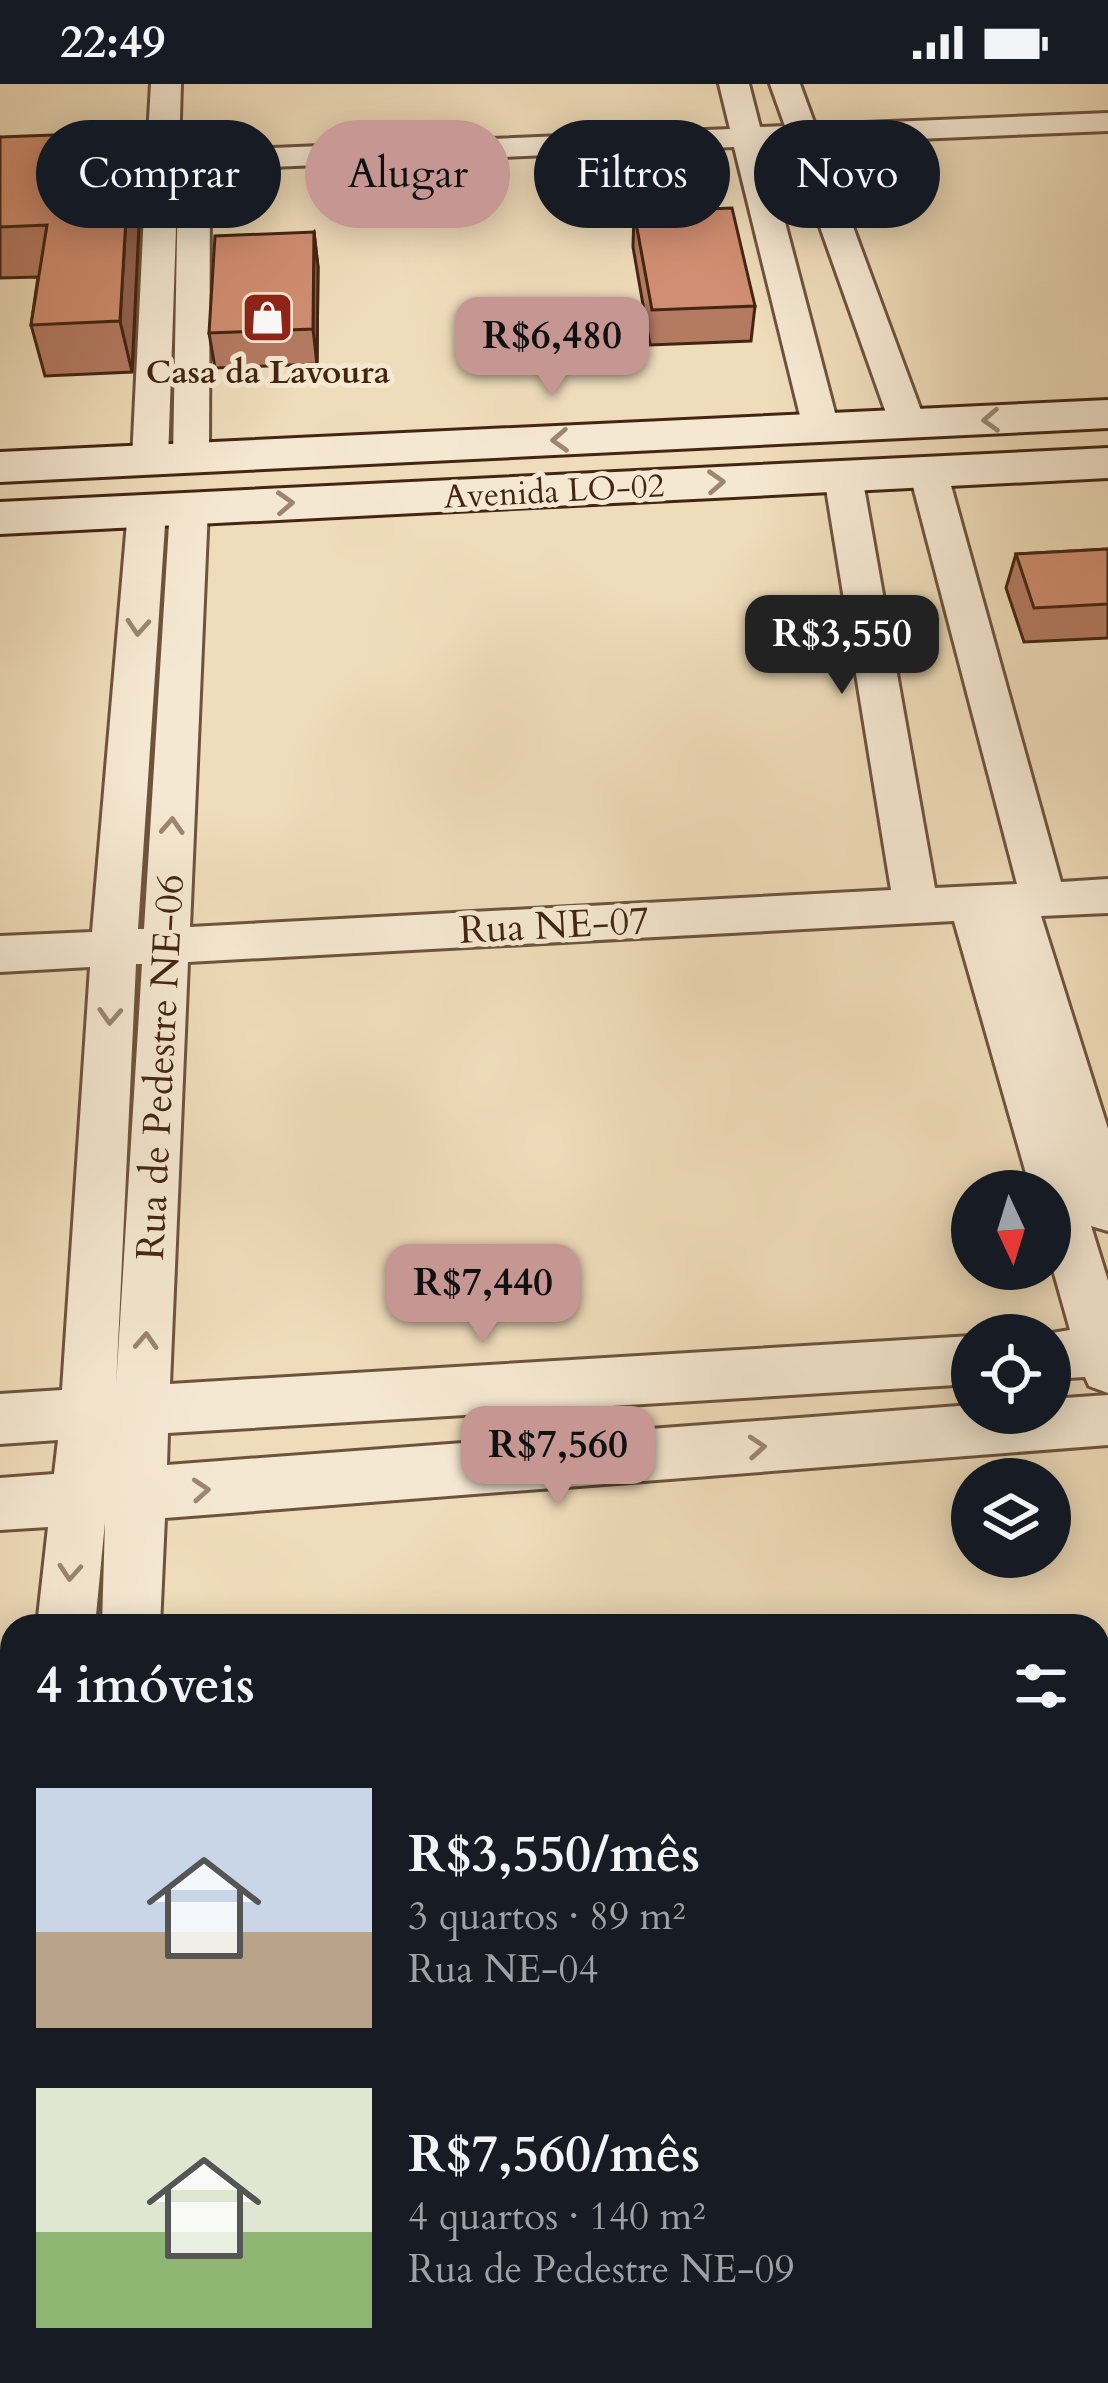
<!DOCTYPE html>
<html lang="pt">
<head>
<meta charset="utf-8">
<style>
  body { margin:0; font-family:Cardo,serif; background:#242831; color:#f1f3f6; height:100vh; display:flex; flex-direction:column; font-size:45px; white-space:nowrap }
  * { box-sizing:border-box; margin:0 }
  p { font-size:39px; color:#9ea1a6 }
  .icon { flex:none; width:66px; height:66px; fill:none; stroke:currentColor; stroke-width:2; stroke-linecap:round; stroke-linejoin:round }
  .map { position:relative; flex:1; overflow:hidden }
  .side { position:absolute; left:0px; top:1530px; width:1110px; height:771px; display:flex; flex-direction:column; background:#171b24; border-radius:36px 36px 0 0; box-shadow:0 6px 30px #0003 }
  .side>* { flex:none }
  .top-card { position:absolute; left:36px; top:36px; width:1038px; height:108px; display:flex; gap:24px }
  .needle { width:78px; rotate:176deg }
  .tools { position:absolute; left:951px; top:1086px; display:grid; gap:24px }
  .tools a { display:grid; place-items:center; width:120px; height:120px; border-radius:50%; background:#171b24; box-shadow:0 6px 30px #0003; font-size:60px }
  .price { position:absolute; translate:-50% -102px; padding:0 27px; border-radius:24px; background:#c59692; color:#111; font-size:39px; line-height:78px; filter:drop-shadow(0 3px 6px #0008) }
  .price::after { content:''; position:absolute; left:50%; top:72px; width:36px; height:27px; margin-left:-18px; background:inherit; clip-path:polygon(0 0,100% 0,50% 100%) }
  .price.on { background:#222; color:#fff }
  ul { padding:0; list-style:none }
  li { display:flex; align-items:center; gap:36px; height:300px; padding:0 36px }
  li span { display:grid; place-items:center; flex:none; width:336px; height:240px; border-radius:0px; color:#555 }
  li>.icon { margin-inline-start:auto }
  span .icon { width:144px; height:144px; fill:#fffc; stroke-width:1 }
  li b { font-size:51px }
  h2 { display:flex; justify-content:space-between; align-items:center; height:144px; padding:0 36px; font-size:51px }
  .pill { padding:0 42px; border-radius:54px; background:#171b24; box-shadow:0 6px 30px #0003; font-size:42px; line-height:108px }
  .pill.on { background:#c59692; color:#111 }
  .status { display:flex; justify-content:space-between; align-items:center; height:84px; padding:0 60px; background:#171b24; direction:ltr }
  .status svg { height:33px; fill:currentColor }
  .map>svg:first-child { display:block }
  .lines { fill:none; stroke-linecap:round; stroke-linejoin:round }
  .street-casing { stroke:#6e533c; stroke-width:6 }
  .secondary-casing { stroke:#432512; stroke-width:6 }
  .street { fill:#f5e8d2; fill-rule:evenodd }
  .secondary { fill:#f5e8d2; fill-rule:evenodd }
  .wall { fill:#b47a62; stroke:#432512; stroke-width:3 }
  .shaded-wall { fill:#926350; stroke:#432512; stroke-width:3 }
  .building { fill:#d18e72; stroke:#432512; stroke-width:3 }
  .oneway { stroke:#9c8672 }
  .labels { text-anchor:middle; stroke-width:10; stroke-linejoin:round; paint-order:stroke }
  .far-poi-label { font-size:33px; font-weight:bold; fill:#432512; stroke:#f5e8d2 }
  .far-street-label { font-size:33px; fill:#432512; stroke:#f5e8d2 }
  .street-label { font-size:39px; fill:#432512; stroke:#f5e8d2 }
</style>
</head>
<body>
<div class="status"><b>22:49</b><svg viewBox="0 0 49 12"><path d="M0 12V9h3v3zM5 12V6h3v6zM10 12V3h3v9zM15 12V0h3v12zM26 1h20v11H26zM47 4h2v5h-2z"/></svg></div>
<div class="map">
<svg width="1108" height="2299" viewBox="0 0 1108 2299">
  <rect width="100%" height="100%" fill="#efdcba"/>
  <filter id="stains"><feTurbulence type="fractalNoise" baseFrequency=".00167" numOctaves="4"/><feColorMatrix values="0 0 0 0 .2 0 0 0 0 .09 0 0 0 0 .02 0 0 0 .5 -.17"/></filter>
  <radialGradient id="worn" r=".72"><stop offset=".6" stop-color="#630" stop-opacity="0"/><stop offset="1" stop-color="#630" stop-opacity=".3"/></radialGradient>
  <g class="lines">
    <defs>
      <g id="street">
        <polygon points="151,0 181,0 179,68 730,45 719,0 749,0 760,43 785,42 770,0 800,0 815,41 1108,29 1108,47 822,59 926,340 921,348 895,348 890,340 791,61 765,62 839,344 834,352 808,352 803,344 734,63 178,87 168,376 163,384 137,384 132,376 146,88 0,94 0,76 147,69"/>
        <polygon points="194,88 210,98 209,374 204,382 178,382 173,374 178,98"/>
        <path d="M928,375l13,4 6,8 114,411 47,-3v34l-67,3 67,213v102l-17,-5 17,55v112l-19,-7 -4,-9 -35,2v-44h-10l30,-5 -20,-71v-68h-19l-77,-270 -766,41 -18,422 802,-48v48l-804,49 -1,32 805,-60v8h78v-14l58,-4v50l-943,73 -5,108h-58l3,-104 -10,104h-58l11,-99 -48,3v-52l54,-4 4,-34 -58,4v-50l62,-4 28,-423 -90,5v-36l92,-4 36,-422 6,-8h26l6,8 -28,419h6l26,-421 6,-8h26l6,8 -18,419 701,-37 -67,-414 6,-8h26l6,8 73,412 82,-4 -108,-413 6,-8zM136,880h6l-26,423z"/>
        <polygon points="1108,2016 1108,2084 1098,2085 1098,2017"/>
        <polygon points="12,2113 12,2183 0,2184 0,2114"/>
        <polygon points="12,2236 12,2289 47,2289 46,2299 0,2299 0,2241"/>
        <polygon points="56,2289 128,2289 127,2299 55,2299"/>
      </g>
      <g id="secondary">
        <polygon points="1108,316 1108,344 0,398 0,368"/>
        <polygon points="1108,364 1108,394 0,450 0,418"/>
      </g>
    </defs>
    <use href="#street" class="street-casing"/>
    <use href="#secondary" class="secondary-casing"/>
    <use href="#street" class="street"/>
    <use href="#secondary" class="secondary"/>
  </g>
  <g class="wall">
    <polygon points="0,53 141,98 132,288 45,292 31,241 38,193 0,194"/>
    <polygon points="634,128 755,222 751,257 650,261 633,163"/>
    <polygon points="314,148 318,183 317,280 215,284 209,249"/>
    <polygon points="1108,465 1108,554 1024,558 1006,504 1016,470"/>
  </g>
  <g class="shaded-wall">
    <polygon points="131,48 141,98 132,288 120,237"/>
    <polygon points="314,148 318,183 317,280 313,245"/>
  </g>
  <g class="building">
    <polygon points="131,48 120,237 31,241 47,141 0,143 0,53"/>
    <polygon points="732,124 755,222 652,226 634,128"/>
    <polygon points="314,148 313,245 209,249 215,152"/>
    <polygon points="1108,465 1108,520 1034,524 1016,470"/>
  </g>
  <defs><path id="oneway-chevron" d="M-2-3.5L2.5 0L-2 3.5" fill="none" stroke-width="1.6" stroke-linecap="round" stroke-linejoin="round" transform="scale(3)"/></defs>
  <g class="oneway">
    <use href="#oneway-chevron" transform="translate(991 336) rotate(177)"/>
    <use href="#oneway-chevron" transform="translate(560 356) rotate(177)"/>
    <use href="#oneway-chevron" transform="translate(716 398) rotate(-3)"/>
    <use href="#oneway-chevron" transform="translate(285 419) rotate(-3)"/>
    <use href="#oneway-chevron" transform="translate(138 543) rotate(94)"/>
    <use href="#oneway-chevron" transform="translate(172 742) rotate(-87)"/>
    <use href="#oneway-chevron" transform="translate(110 932) rotate(93)"/>
    <use href="#oneway-chevron" transform="translate(146 1257) rotate(-87)"/>
    <use href="#oneway-chevron" transform="translate(757 1363) rotate(-4)"/>
    <use href="#oneway-chevron" transform="translate(201 1406) rotate(-4)"/>
    <use href="#oneway-chevron" transform="translate(70 1488) rotate(94)"/>
  </g>
  <defs>
    <symbol id="shop-square" viewBox="-11 -11 22 22"><rect x="-9" y="-9" width="18" height="18" rx="4" fill="#8f2418" stroke="#f5e8d2"/><path d="M-5-2.5h2.3a2.7 3.5 0 0 1 5.4 0H5L5.5 6h-11ZM-1.5-2.5h3a1.5 2.3 0 0 0-3 0Z" fill="#fff"/></symbol>
  </defs>
  <g fill-rule="evenodd">
    <use href="#shop-square" x="238" y="204" width="59" height="59"/>
  </g>
  <g class="labels">
    <g class="far-poi-label">
      <text x="268" y="299">Casa da Lavoura</text>
    </g>
    <g class="far-street-label">
      <text transform="translate(554 406) rotate(-3)" y="12">Avenida LO-02</text>
    </g>
    <g class="street-label">
      <text transform="translate(554 840) rotate(-3)" y="14">Rua NE-07</text>
      <text transform="translate(159 983) rotate(-87)" y="14">Rua de Pedestre NE-06</text>
    </g>
  </g>
  <rect width="100%" height="100%" filter="url(#stains)"/>
  <rect width="100%" height="100%" fill="url(#worn)"/>
</svg>
<div class="tools">
<a><svg class="needle" viewBox="-14 -14 28 28"><path d="M0-13l5 13h-10z" fill="#e53935"/><path d="M0 13l5-13h-10z" fill="#9ea1a6"/></svg></a>
<a><svg class="icon" aria-label="locate" viewBox="0 0 24 24"><circle cx="12" cy="12" r="6"/><path d="M12 2v4M12 18v4M2 12h4M18 12h4"/></svg></a>
<a><svg class="icon" aria-label="layers" viewBox="0 0 24 24"><path d="M12 4l9 5-9 5-9-5zM3 14l9 5 9-5"/></svg></a>
</div>
<b class="price" style="left:552px;top:315px">R$6,480</b>
<b class="price on" style="left:842px;top:613px">R$3,550</b>
<b class="price" style="left:483px;top:1262px">R$7,440</b>
<b class="price" style="left:558px;top:1424px">R$7,560</b>
<div class="top-card">
<a class="pill">Comprar</a>
<a class="pill on">Alugar</a>
<a class="pill">Filtros</a>
<a class="pill">Novo</a>
</div>
<section class="side">
<h2>4 imóveis<svg class="icon" aria-label="filters" viewBox="0 0 24 24"><path d="M4 7h16M4 17h16"/><circle cx="9" cy="7" r="2"/><circle cx="15" cy="17" r="2"/></svg></h2>
<ul>
<li><span style="background:linear-gradient(#c9d6e8 60%,#b9a48a 0)"><svg class="icon" aria-label="home" viewBox="0 0 24 24"><path d="M3 11l9-7 9 7M6 9v11h12V9"/></svg></span><div><b>R$3,550/mês</b><p>3 quartos · 89 m²</p><p>Rua NE-04</p></div></li>
<li><span style="background:linear-gradient(#dfe7d0 60%,#8fb573 0)"><svg class="icon" aria-label="home" viewBox="0 0 24 24"><path d="M3 11l9-7 9 7M6 9v11h12V9"/></svg></span><div><b>R$7,560/mês</b><p>4 quartos · 140 m²</p><p>Rua de Pedestre NE-09</p></div></li>
</ul>
</section>
</div>
</body>
</html>
